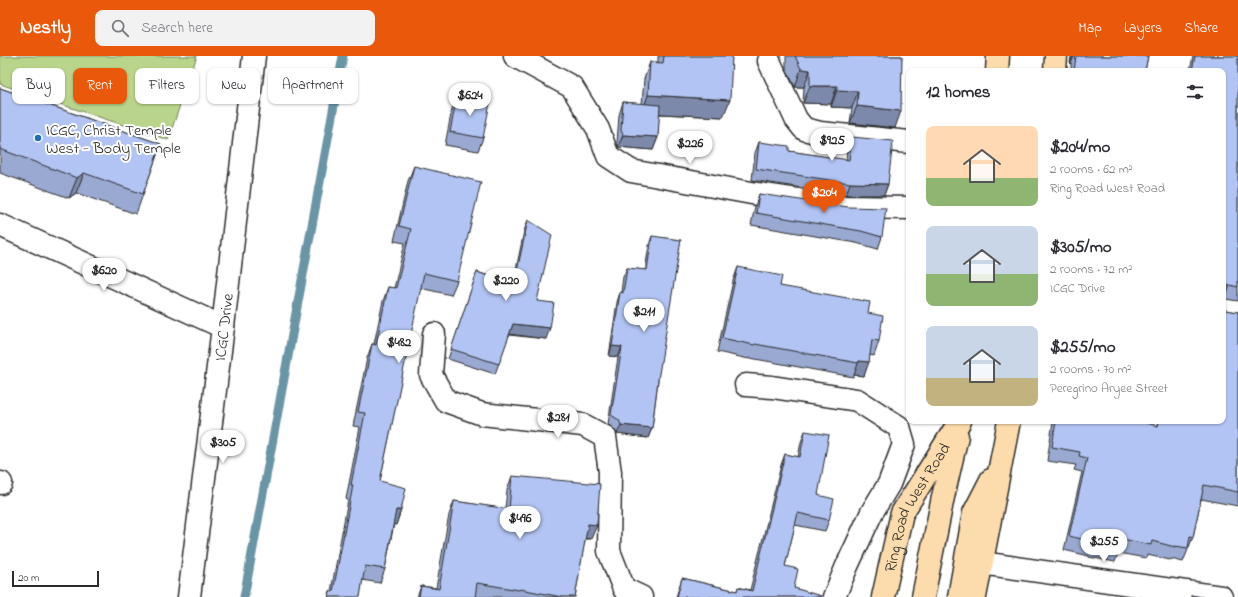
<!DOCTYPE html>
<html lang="en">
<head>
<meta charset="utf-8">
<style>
  body { margin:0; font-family:"Indie Flower",sans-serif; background:#f2f2f3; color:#2b2b33; height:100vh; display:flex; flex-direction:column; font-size:15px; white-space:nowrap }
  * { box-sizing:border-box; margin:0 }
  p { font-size:13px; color:#7c7c81 }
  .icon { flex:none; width:22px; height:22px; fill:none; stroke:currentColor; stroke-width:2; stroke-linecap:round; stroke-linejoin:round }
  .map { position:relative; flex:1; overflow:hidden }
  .details { position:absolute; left:906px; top:12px; width:320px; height:356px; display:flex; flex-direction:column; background:#fff; border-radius:8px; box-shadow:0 1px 3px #0004 }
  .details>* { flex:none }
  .hud { position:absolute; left:12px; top:12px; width:380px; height:36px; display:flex; gap:8px }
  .scale { position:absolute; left:12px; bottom:10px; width:87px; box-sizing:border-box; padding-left:4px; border:2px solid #2b2b2b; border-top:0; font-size:11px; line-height:14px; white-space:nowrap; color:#2b2b2b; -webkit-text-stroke:3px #fff; paint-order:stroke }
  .price { position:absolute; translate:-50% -34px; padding:0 9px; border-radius:14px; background:#fff; color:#222; font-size:13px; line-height:26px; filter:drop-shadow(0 1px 2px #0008) }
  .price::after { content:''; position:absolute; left:50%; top:24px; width:12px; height:9px; margin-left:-6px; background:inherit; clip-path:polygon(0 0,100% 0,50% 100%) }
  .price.selected { background:#ea580c; color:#fff }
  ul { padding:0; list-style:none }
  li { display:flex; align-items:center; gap:12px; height:100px; padding:0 20px }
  li span { display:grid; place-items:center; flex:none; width:112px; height:80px; border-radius:8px; color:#555 }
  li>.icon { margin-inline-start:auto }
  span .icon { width:48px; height:48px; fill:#fffc; stroke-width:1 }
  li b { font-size:17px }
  h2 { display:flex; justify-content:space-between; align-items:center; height:48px; padding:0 20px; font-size:17px }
  .tag { padding:0 14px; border-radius:8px; background:#fff; box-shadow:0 1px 3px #0004; font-size:14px; line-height:36px }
  .tag.selected { background:#ea580c; color:#fff }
  header { display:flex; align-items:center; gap:24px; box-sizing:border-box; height:56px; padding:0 20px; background:#ea580c; color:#fff }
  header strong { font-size:19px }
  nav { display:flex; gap:22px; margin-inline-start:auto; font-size:14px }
  .search { width:280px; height:36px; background:#f2f2f3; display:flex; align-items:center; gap:10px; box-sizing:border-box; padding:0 14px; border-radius:8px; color:#7c7c81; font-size:15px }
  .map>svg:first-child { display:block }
  .green { fill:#b9d48b; stroke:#72805b }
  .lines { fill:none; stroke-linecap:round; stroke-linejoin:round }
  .stream { stroke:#6a95a5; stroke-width:9 }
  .minor-casing { stroke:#2b2b2b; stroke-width:25 }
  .major-casing { stroke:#2b2b2b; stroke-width:25 }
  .minor { stroke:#fff; stroke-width:22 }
  .major { stroke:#fcdcac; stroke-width:22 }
  .wall { fill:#99a9d1; stroke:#2b2b2b }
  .shaded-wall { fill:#7d89aa; stroke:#2b2b2b }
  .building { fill:#b2c4f3; stroke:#2b2b2b }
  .poi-dot { fill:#1f6fb2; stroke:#fff; stroke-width:1.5 }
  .labels { text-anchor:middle; stroke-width:4; stroke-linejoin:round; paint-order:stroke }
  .poi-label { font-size:16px; fill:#2b2b2b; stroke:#fff; text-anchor:start }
  .street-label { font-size:16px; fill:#2b2b2b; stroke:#fff }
</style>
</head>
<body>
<header>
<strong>Nestly</strong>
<div class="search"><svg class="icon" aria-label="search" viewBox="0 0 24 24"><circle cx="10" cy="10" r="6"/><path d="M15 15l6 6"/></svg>Search here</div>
<nav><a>Map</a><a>Layers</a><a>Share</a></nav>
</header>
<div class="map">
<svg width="1238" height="541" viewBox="0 0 1238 541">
  <rect width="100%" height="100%" fill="#fff"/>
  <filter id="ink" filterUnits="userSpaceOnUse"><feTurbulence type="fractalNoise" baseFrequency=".025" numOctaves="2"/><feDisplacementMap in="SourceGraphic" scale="8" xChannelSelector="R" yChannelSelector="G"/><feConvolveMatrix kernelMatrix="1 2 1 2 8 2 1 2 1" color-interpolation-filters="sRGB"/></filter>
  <g filter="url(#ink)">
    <polygon class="green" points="0,0 197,0 168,84 0,28"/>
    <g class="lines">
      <polyline class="stream" points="244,541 343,0"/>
      <defs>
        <g id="minor">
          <polyline points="515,0 572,31 598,73 608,100 631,115 757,138 845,151 909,152"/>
          <polyline points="769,5 796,63 804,73 820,77 909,86"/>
          <polyline points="0,169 223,271"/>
          <polyline points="434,278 431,319 446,345 482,358 583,369 605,381 610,416 609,495 624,533 641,541"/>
          <polyline points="746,329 772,331 857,344 899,371 904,388 889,428 872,456 847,510 834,541"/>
          <polyline points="0,427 1,427"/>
          <polyline points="981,507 1221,541"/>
          <path id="s1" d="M189,541l34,-270 31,-271"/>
        </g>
        <g id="major">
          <polyline points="997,15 998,0"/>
          <polyline points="1055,15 1056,0"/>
          <path id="s2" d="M883,541l19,-84 58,-92"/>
          <polyline points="923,541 943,441 957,380"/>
          <polyline points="959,541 974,457 991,424"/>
          <polyline points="975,541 1009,365"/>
        </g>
      </defs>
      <use href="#minor" class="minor-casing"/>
      <use href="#major" class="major-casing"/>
      <use href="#minor" class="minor"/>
      <use href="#major" class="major"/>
    </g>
    <g class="wall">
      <polygon points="658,0 732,0 723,61 659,58 658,81 653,94 618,91 617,87 619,59 623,46 642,48 644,23 650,6 658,6"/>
      <polygon points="786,0 902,0 895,72 850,67 852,52 831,51 831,48 803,47 804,31 795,31 786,12"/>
      <polygon points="1071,0 1148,0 1145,15 1071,15 1071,8 1070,7"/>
      <polygon points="1193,0 1238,0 1238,245 1225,243 1223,15 1190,15"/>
      <polygon points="0,32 161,88 136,158 76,137 69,142 0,117"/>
      <polygon points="457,40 483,82 478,95 445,89 452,53"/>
      <polygon points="852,81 888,128 884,139 846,139 752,124 755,97 759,86 789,95 846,104 847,92"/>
      <polygon points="414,110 457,225 451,239 420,232 380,425 401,454 396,469 394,468 385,513 380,527 362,524 360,541 328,541 330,535 331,535 348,444 346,443 360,371 353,370 367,302 372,288 374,288 383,245 388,231 394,232 405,187 394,185 408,125"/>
      <polygon points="759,138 882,181 878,193 856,187 751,169 755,150"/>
      <polygon points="528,164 537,245 546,283 509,279 495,318 448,303 477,216 513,228 524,175"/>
      <polygon points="652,180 658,324 652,372 648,382 617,378 615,374 608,368 618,301 609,300 617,246 620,236 621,236 623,221 627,212 645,214 649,189"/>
      <polygon points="738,211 780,230 868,257 879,285 874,300 870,299 864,320 854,319 853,321 750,302 749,303 717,296 733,225"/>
      <polygon points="1225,254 1238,256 1238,450 1201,443 1193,481 1183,506 1171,503 1170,504 1147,499 1146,502 1118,497 1115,506 1089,501 1089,500 1064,494 1082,416 1074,414 1076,409 1047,405 1053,365 1139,365 1157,370 1158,365 1223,365"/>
      <polygon points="805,375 818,439 829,464 825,475 795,469 785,510 794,532 820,541 676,541 682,522 737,535 738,531 750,534 781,409 785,398 798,401 801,386"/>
      <polygon points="512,420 591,483 585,483 575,541 417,541 421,530 436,532 449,459 454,445 505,453 507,434"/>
    </g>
    <g class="shaded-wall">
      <polygon points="1073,0 1074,0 1071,8 1070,7"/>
      <polygon points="801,13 810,14 804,31 795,31"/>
      <polygon points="810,30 837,30 831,48 803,47"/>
      <polygon points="837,34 858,35 852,52 831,51"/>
      <polygon points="648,39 730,44 723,61 642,57"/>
      <polygon points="857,50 901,55 895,72 850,67"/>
      <polygon points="623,79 658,81 653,94 618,91"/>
      <polygon points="84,117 76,137 69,142 77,122"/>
      <polygon points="850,127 888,128 884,139 846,139"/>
      <polygon points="1230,229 1225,243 1223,243 1223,230"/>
      <polygon points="513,268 550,272 546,283 509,278"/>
      <polygon points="612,290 622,291 618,301 609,300"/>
      <polygon points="859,305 869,306 864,320 854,319"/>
      <polygon points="621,369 652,372 648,382 617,378"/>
      <polygon points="396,454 401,454 396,469 391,468"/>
      <polygon points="588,468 597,469 591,483 583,482"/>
    </g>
    <g class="building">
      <polygon points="664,0 732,0 730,44 648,39 650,6 663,7"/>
      <polygon points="795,0 902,0 901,55 857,50 858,35 837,34 837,30 810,30 810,14 801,13"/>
      <polygon points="1076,0 1148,0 1145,15 1074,15"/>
      <polygon points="1195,0 1238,0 1238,231 1230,229 1223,230 1223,15 1192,15"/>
      <polygon points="0,32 161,88 143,138 84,117 77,122 0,93"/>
      <polygon points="457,40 490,47 483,82 450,76"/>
      <polygon points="623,46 660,49 658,81 623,79 621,74"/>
      <polygon points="852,81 893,85 888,128 850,127 756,113 759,86 789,90 789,95 849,104"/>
      <polygon points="414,110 481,126 457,225 424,217 380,425 406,432 401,454 396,454 385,513 365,510 360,541 329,541 330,535 333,536 353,429 351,429 365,357 358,356 372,288 376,289 388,231 396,232 411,173 399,170"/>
      <polygon points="759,138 848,151 886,152 882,181 861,175 756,157"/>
      <polygon points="528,164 552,179 537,245 554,247 550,272 513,268 499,308 451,293 477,216 514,229"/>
      <polygon points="652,180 681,184 658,324 652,372 621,369 619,364 611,359 622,291 612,290 620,236 623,237 627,212 647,214"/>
      <polygon points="738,211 782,220 780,230 870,246 868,257 883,260 879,285 872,284 869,306 859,305 858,307 755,288 754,289 722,282"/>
      <polygon points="1223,253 1225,254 1238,256 1238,436 1204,429 1193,481 1190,480 1188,492 1175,490 1175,491 1152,485 1151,489 1122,483 1120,492 1093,487 1094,486 1069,480 1087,402 1079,400 1080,396 1052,391 1056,365 1139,365 1158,370 1159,365 1223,365"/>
      <polygon points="805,375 829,379 818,439 834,443 829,464 798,457 785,510 798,513 794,532 821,540 820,541 677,541 682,522 737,535 738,531 752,535 785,398 800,401"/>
      <polygon points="512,420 600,428 597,469 588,468 575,541 562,541 520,533 519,534 477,527 475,541 419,541 421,530 439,533 454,445 509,453"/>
      <polygon points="1191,539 1203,541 1191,541"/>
    </g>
  </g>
  <circle class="poi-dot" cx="38" cy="82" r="4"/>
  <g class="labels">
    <g class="poi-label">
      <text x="46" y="79">ICGC, Christ Temple<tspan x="46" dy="18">West - Body Temple</tspan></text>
    </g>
    <g class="street-label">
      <text dy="6" stroke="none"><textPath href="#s1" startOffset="272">ICGC Drive</textPath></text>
      <text dy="6" stroke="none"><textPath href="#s2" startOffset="97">Ring Road West Road</textPath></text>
    </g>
  </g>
</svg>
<div class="scale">20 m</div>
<b class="price" style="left:470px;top:61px">$624</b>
<b class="price" style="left:832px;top:106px">$925</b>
<b class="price" style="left:690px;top:109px">$226</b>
<b class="price selected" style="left:824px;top:158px">$204</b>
<b class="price" style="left:104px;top:236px">$620</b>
<b class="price" style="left:506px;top:246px">$220</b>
<b class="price" style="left:644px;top:277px">$211</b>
<b class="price" style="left:399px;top:308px">$482</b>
<b class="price" style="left:558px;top:383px">$281</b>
<b class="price" style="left:223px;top:408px">$305</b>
<b class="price" style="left:520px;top:484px">$496</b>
<b class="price" style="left:1104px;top:507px">$255</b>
<div class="hud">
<a class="tag">Buy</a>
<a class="tag selected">Rent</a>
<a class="tag">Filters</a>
<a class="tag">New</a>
<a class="tag">Apartment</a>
</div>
<section class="details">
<h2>12 homes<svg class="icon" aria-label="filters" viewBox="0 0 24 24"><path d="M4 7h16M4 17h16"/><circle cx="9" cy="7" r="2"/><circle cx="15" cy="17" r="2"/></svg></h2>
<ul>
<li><span style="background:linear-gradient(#ffd9b3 65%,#8fb573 0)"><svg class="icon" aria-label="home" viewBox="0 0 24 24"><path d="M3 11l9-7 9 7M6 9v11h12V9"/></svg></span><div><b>$204/mo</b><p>2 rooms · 62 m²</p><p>Ring Road West Road</p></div></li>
<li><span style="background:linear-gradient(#c9d6e8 60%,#8fb573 0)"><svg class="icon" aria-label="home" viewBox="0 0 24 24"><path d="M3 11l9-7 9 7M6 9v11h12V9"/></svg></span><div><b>$305/mo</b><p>2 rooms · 72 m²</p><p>ICGC Drive</p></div></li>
<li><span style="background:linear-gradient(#c9d6e8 65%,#c2b280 0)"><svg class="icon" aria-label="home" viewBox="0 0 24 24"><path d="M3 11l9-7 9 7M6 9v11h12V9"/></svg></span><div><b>$255/mo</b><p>2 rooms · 70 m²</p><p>Peregrino Aryee Street</p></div></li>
</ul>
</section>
</div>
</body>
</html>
